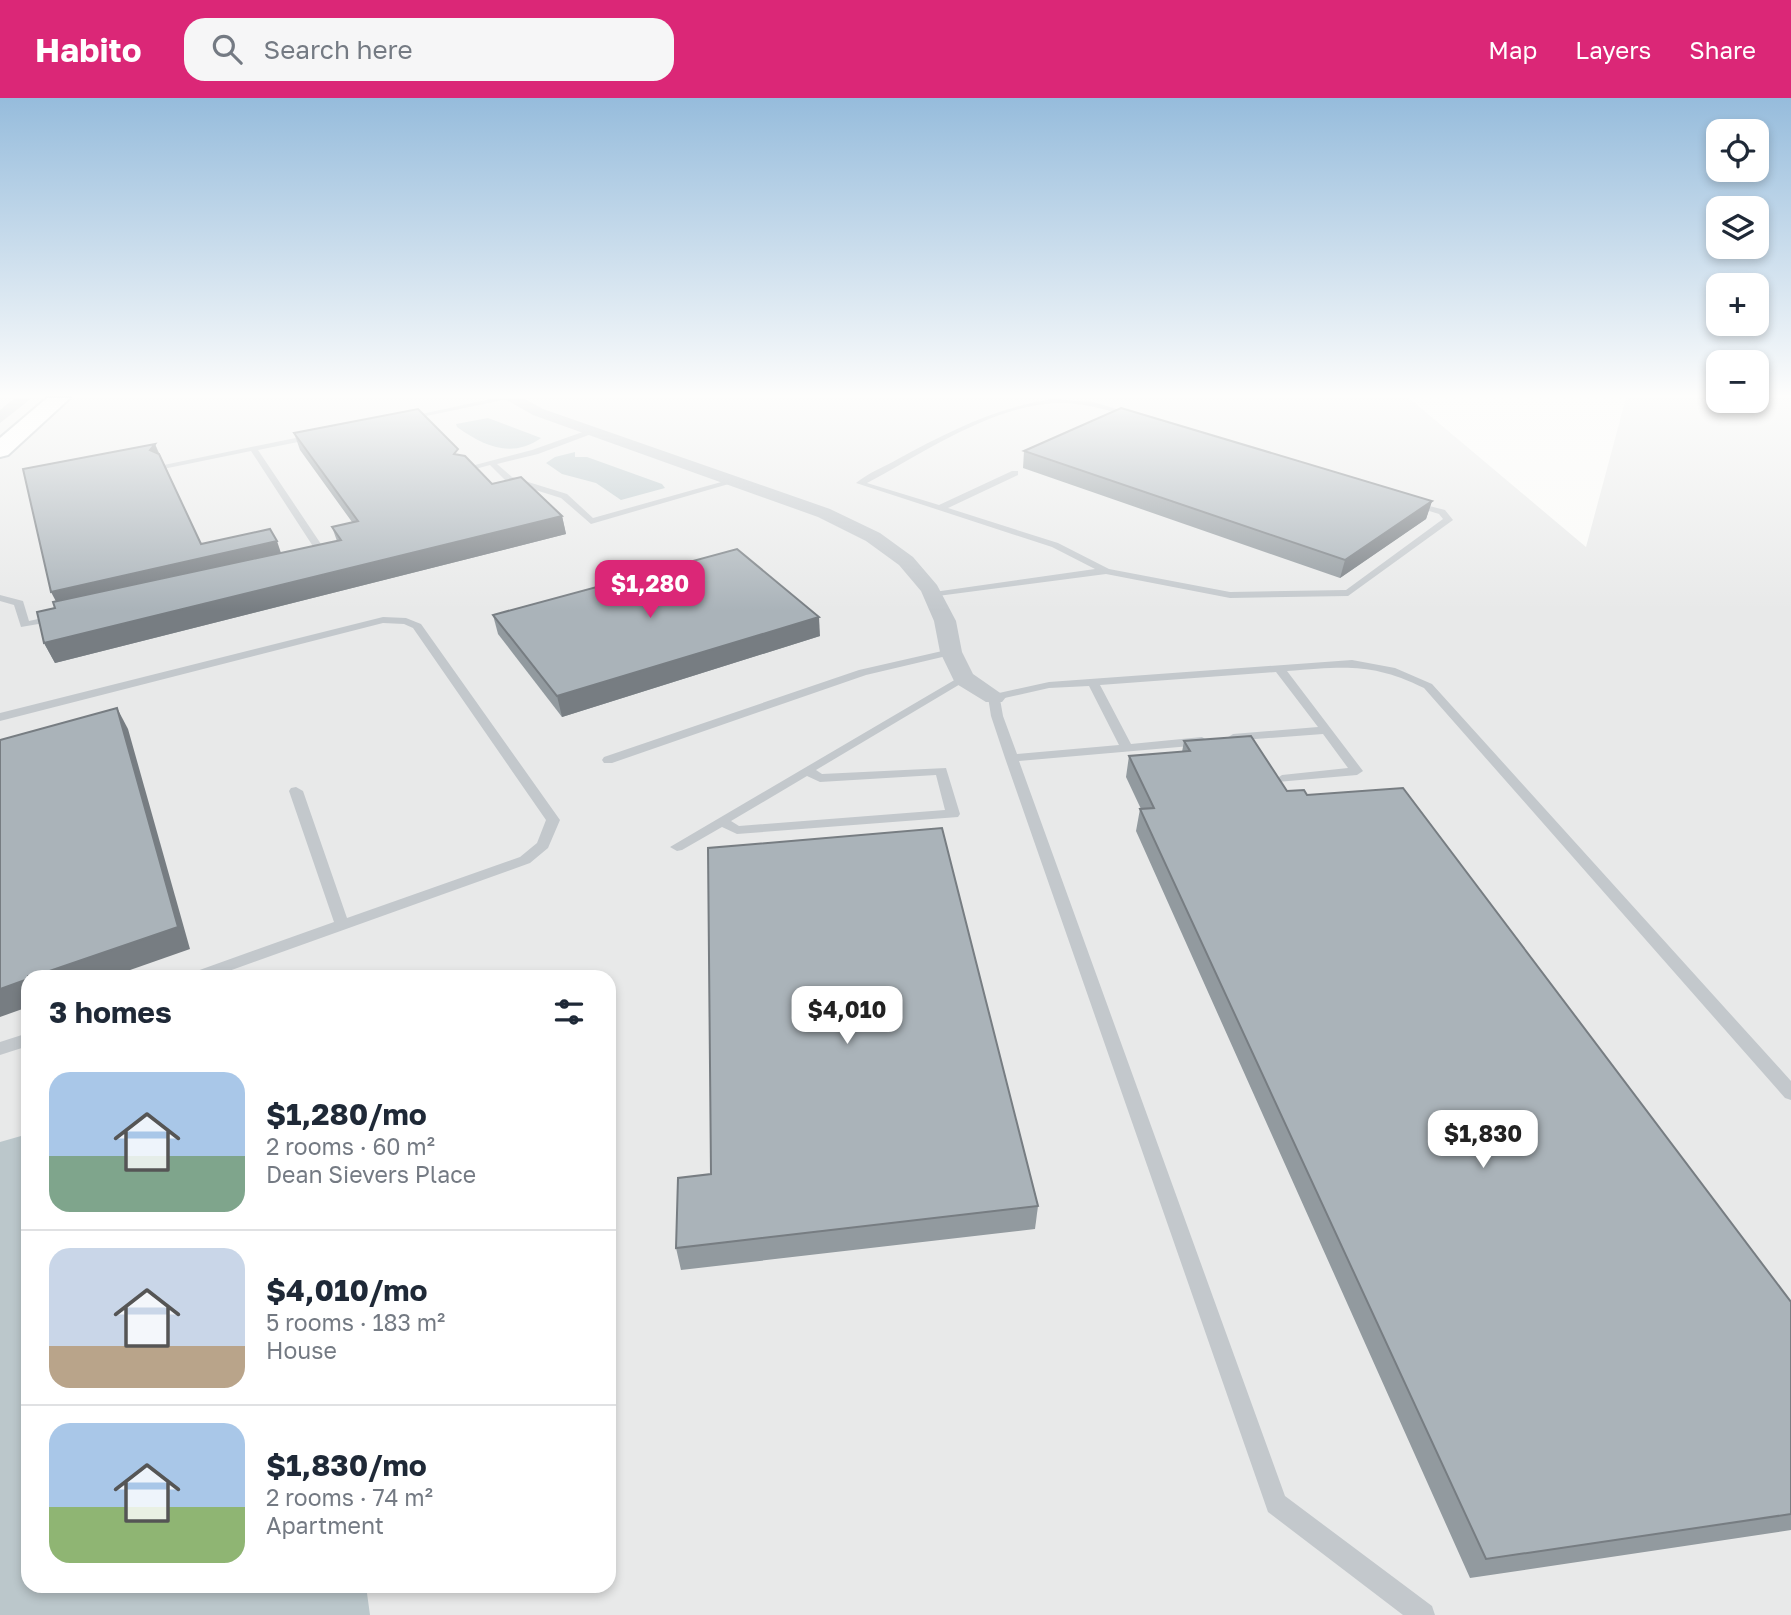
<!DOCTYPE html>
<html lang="en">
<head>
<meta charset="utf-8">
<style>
  body { margin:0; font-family:"Golos Text",sans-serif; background:#f6f6f7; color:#1f2937; height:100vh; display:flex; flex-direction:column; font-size:26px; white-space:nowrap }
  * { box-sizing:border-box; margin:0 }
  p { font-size:23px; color:#747a83 }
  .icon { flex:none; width:38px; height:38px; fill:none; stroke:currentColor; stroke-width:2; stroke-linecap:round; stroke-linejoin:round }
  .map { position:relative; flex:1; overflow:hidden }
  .sheet { position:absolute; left:21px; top:872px; width:595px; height:623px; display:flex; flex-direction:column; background:#fff; border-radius:21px; box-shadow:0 4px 10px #0003 }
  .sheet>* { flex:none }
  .tools { position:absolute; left:1706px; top:21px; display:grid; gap:14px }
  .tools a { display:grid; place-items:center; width:63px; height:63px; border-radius:14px; background:#fff; box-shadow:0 4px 10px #0003; font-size:35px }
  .price { position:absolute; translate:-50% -60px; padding:0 16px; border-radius:14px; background:#fff; color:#222; font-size:23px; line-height:46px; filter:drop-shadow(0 2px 4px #0008) }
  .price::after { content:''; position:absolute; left:50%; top:42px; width:21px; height:16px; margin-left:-10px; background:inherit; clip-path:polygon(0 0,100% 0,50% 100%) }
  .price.active { background:#db2777; color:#fff }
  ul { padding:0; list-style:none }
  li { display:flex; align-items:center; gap:21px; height:175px; padding:0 28px }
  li+li { border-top:2px solid #e0e1e3 }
  li span { display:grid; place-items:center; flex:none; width:196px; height:140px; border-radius:21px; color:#555 }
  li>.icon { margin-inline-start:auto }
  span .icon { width:84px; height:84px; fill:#fffc; stroke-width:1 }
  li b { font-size:30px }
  h2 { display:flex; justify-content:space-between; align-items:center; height:84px; padding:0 28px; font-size:30px }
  header { display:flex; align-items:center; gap:42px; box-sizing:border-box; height:98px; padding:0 35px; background:#db2777; color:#fff }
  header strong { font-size:33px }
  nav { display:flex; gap:38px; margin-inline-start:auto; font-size:24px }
  .search { width:490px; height:63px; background:#f6f6f7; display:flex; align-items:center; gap:18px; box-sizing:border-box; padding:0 24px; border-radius:21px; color:#747a83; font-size:26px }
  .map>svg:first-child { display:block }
  .built { fill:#e8e9e9; fill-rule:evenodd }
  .water { fill:#bbc7cb }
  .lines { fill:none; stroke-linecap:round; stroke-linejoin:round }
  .secondary-casing { stroke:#b3babf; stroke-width:4 }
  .lane { fill:#c3c8cc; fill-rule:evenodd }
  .street { fill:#c3c8cc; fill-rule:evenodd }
  .secondary { fill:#fff; fill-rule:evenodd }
  .wall { fill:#929a9f }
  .shaded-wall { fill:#777d82 }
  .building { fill:#aab3b9; stroke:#777d82; stroke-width:2 }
</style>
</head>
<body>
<header>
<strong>Habito</strong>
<div class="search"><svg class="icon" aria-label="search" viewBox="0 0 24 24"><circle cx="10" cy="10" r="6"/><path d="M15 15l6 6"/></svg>Search here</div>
<nav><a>Map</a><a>Layers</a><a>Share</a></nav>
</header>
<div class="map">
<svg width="1791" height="1517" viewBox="0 0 1791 1517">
  <rect width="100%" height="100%" fill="#fafaf8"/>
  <path class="built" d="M0,300h1409l177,149 40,-149h165v1217h-1791zM28,878h581v610h-581z"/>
  <g class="water">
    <path d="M488,320l53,20c-30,21 -57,8 -84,-11l-1,-3z"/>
    <polygon points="575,354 575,359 587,359 662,386 665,390 621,402 596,385 562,376 546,365 555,359"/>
    <polygon points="28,1036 28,1488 366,1488 370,1517 0,1517 0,1044"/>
  </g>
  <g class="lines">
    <defs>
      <polygon id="secondary" points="47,300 70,300 8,357 0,359 0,340"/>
    </defs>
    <use href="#secondary" class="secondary-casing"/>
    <g class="lane">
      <polygon points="495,300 513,300 407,322 403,320"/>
      <path d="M1053,301l40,3 44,13 -4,2c-22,-6 -45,-13 -68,-14 -67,-2 -140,49 -198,80l72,22 73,-34h6v4l-70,33 110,35 51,26 121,23 116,-2 97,-71 -4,-5 -29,-9v-4l35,9 8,10 -105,76 -118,2 -124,-24 -176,23v-4l4,-1 161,-23 -43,-22 -196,-64c12,-10 28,-16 42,-24 50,-27 99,-52 155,-60z"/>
      <polygon points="591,331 595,333 594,335 538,356 497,366 512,379 567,396 593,420 732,381 739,383 591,426 561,400 506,383 490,367 464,374 460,371 532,352"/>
      <polygon points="315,336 319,338 318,340 258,352 329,458 318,462 313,459 318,456 251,353 163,371 159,368"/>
      <polygon points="0,497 23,503 29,523 56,517 61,520 56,523 21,529 14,507 0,503"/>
      <polygon points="383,519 406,520 421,526 560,722 548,750 530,765 215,878 192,878 194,874 334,824 289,693 291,690 296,689 303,693 347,820 520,759 537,745 546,722 413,530 404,526 383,525 0,623 0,615"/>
      <polygon points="951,551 955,552 955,556 866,577 612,665 604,665 602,662 604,659 859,572"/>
      <path d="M1352,562l43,8 37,16 359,397v19l-6,-2 -361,-410c-53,-26 -80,-21 -137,-17l76,100 -6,4 -80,7 -1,-3 6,-4 66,-7 -25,-34 -94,7 -2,-3 6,-4 85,-7 -42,-55 -176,13 31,59 71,-7 6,4 -6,4 -183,16 266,735 147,110 3,9h-32l-135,-103 -263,-754 -14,-42 -3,-19 2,-2 59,-13zM1089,588l30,59 -102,9 -14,-38 -3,-17 49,-11z"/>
      <path d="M963,577l6,3 -2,2 -151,90 6,4 124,-6 14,46 -2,3 -221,17 -15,-7 -40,23 -5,1 -7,-4zM936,677l9,35 -206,16 -8,-5 76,-45 13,6z"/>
      <polygon points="28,935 28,948 0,957 0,944"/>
    </g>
    <g class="street">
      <polygon points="15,300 32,300 0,325 0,312"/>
      <polygon points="503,300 523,300 543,311 830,411 880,435 913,459 937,487 956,523 962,554 973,576 1006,599 1002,604 986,604 955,585 940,554 934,523 921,493 899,467 866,443 818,419 533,317"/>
    </g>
    <use href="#secondary" class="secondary"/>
  </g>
  <g class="wall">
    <polygon points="294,335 459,357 492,386 562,418 566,436 55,565 44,545 56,504 155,346 201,446 281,455 337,443 332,429 352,424 300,352"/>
    <polygon points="1024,353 1432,403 1426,421 1340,480 1023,370"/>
    <polygon points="493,517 820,538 562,619 498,536"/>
    <polygon points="1184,643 1287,693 1307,697 1791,1204 1791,1432 1470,1480 1136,733 1140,711 1141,711 1126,679 1129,658 1182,654"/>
    <polygon points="1038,1108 1035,1131 681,1172 676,1150"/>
  </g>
  <g class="shaded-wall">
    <polygon points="155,346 161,363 150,352"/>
    <polygon points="1432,403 1426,421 1340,480 1345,462"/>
    <polygon points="562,418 566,436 55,565 44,545"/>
    <polygon points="277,443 283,461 61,513 51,494"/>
    <polygon points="819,519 820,538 562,619 557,598"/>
    <polygon points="117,610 128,631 190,851 113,878 35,878"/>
    <polygon points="28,881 28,909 0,919 0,891"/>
  </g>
  <g class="building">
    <polygon points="1121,310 1432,403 1345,462 1024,353"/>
    <polygon points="418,311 458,351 454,356 465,358 492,386 521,379 562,418 44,545 37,514 55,510 53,504 341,442 332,429 358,423 294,335"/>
    <polygon points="155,346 150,352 159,356 201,446 270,431 277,443 51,494 23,371"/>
    <polygon points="737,451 819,519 557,598 493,517"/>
    <polygon points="117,610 178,829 35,878 28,878 28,881 0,891 0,642"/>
    <polygon points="1251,638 1287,693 1304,692 1307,697 1403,690 1791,1204 1791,1416 1486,1461 1140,711 1154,710 1129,658 1190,653 1184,643"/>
    <polygon points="942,730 1038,1108 676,1150 678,1080 711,1076 708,750"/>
  </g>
  <linearGradient id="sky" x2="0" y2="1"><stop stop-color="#96bcdc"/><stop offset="0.58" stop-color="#fdfdfc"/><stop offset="1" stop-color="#fdfdfc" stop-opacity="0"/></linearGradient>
  <rect width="1791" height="513" fill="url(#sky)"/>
</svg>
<div class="tools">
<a><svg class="icon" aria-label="locate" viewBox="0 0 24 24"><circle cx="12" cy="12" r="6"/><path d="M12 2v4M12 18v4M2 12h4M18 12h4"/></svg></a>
<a><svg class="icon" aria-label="layers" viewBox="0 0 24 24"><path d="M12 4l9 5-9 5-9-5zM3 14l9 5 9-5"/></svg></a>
<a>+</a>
<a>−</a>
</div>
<b class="price active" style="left:650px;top:522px">$1,280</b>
<b class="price" style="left:847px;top:948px">$4,010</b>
<b class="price" style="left:1483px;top:1072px">$1,830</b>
<section class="sheet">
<h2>3 homes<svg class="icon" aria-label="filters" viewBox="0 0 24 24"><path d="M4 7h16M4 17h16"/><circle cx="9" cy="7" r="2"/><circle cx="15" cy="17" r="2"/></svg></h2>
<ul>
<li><span style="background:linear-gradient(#a9c7e8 60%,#7fa58c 0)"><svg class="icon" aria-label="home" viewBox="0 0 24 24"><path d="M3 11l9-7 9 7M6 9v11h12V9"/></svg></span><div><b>$1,280/mo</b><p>2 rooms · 60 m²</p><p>Dean Sievers Place</p></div></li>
<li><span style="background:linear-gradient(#c9d6e8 70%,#b9a48a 0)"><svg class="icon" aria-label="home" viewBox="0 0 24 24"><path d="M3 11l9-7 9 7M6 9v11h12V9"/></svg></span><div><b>$4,010/mo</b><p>5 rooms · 183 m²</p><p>House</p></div></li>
<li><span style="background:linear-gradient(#a9c7e8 60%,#8fb573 0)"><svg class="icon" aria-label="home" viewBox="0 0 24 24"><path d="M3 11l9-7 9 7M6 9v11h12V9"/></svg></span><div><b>$1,830/mo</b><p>2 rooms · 74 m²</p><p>Apartment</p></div></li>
</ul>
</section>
</div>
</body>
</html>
